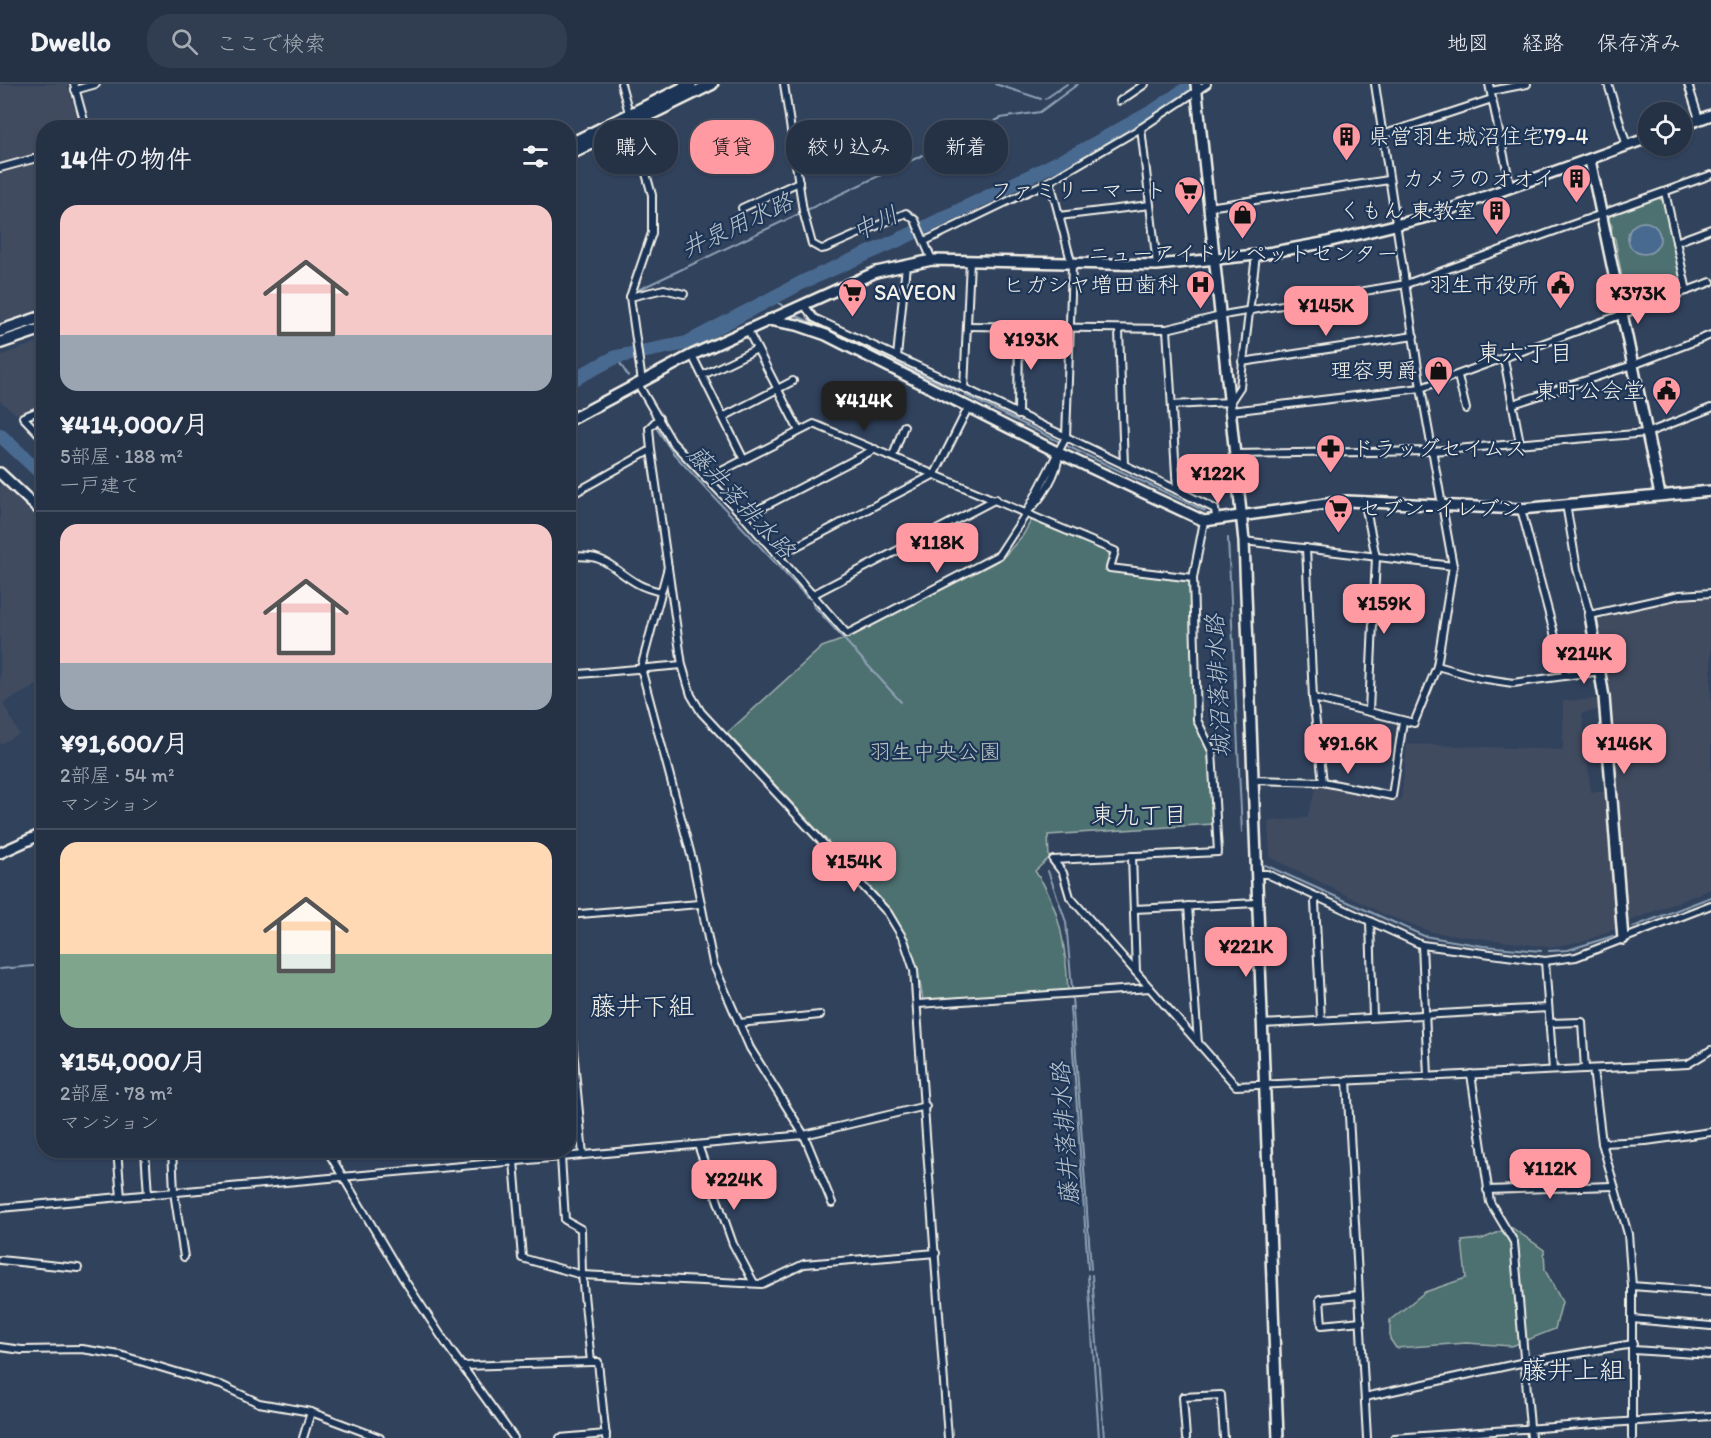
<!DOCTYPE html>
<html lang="ja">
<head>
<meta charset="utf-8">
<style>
  body { margin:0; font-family:Itim,"Klee One",sans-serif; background:#313e51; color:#f1f3f6; height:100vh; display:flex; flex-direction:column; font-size:22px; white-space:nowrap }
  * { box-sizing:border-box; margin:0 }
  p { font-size:20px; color:#a3aab3 }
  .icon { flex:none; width:33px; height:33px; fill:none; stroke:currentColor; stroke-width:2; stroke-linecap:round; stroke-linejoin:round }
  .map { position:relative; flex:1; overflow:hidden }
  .sheet { position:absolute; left:36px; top:36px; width:540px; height:1038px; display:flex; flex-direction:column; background:#253246; border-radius:24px; box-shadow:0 2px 4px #0004,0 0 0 2px #424d5f }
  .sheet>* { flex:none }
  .banner { position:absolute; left:594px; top:36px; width:570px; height:54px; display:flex; gap:12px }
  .controls { position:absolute; left:1638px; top:18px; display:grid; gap:12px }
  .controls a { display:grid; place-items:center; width:54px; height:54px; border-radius:50%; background:#253246; box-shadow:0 2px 4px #0004,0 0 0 2px #424d5f; font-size:30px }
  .price { position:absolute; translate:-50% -51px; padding:0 14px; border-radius:12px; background:#ff9aa2; color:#111; font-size:20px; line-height:39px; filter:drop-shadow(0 2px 3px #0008) }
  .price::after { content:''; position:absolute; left:50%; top:36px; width:18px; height:14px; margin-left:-9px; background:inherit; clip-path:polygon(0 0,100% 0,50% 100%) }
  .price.on { background:#222; color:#fff }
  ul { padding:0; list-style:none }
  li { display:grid; align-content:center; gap:12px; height:318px; padding:0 24px }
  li+li { border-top:2px solid #424d5f }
  li span { display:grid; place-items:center; height:186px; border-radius:18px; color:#555 }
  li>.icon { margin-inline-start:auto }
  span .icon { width:108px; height:108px; fill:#fffc; stroke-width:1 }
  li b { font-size:26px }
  h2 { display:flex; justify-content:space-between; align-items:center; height:72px; padding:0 24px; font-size:26px }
  .chip { padding:0 21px; border-radius:24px; background:#253246; box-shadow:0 2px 4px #0004,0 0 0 2px #424d5f; font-size:21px; line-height:54px }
  .chip.on { background:#ff9aa2; color:#111 }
  header { display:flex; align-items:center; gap:36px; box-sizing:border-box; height:84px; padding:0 30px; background:#253246; border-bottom:2px solid #424d5f }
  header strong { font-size:28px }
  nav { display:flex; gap:33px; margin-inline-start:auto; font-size:21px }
  .search { width:420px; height:54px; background:#313e51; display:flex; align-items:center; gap:15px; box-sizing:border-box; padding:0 21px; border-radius:24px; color:#a3aab3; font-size:22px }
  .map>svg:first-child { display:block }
  .built { fill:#3f4b61 }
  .green { fill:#4d7071; stroke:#a0b0ac; stroke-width:1.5 }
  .water { fill:#4a6b90; stroke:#8ea1b3; stroke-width:1.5 }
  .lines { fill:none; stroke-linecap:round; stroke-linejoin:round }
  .stream { stroke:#8ea1b3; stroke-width:2 }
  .river { stroke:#4a6b90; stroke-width:14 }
  .street-casing { stroke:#f4f1e8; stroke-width:10 }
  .secondary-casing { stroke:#f4f1e8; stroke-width:14 }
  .primary-casing { stroke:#f4f1e8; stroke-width:15 }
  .street { stroke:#1d3557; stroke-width:6 }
  .secondary { stroke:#1d3557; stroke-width:9 }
  .primary { stroke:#1d3557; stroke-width:10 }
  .labels { text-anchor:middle; stroke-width:4.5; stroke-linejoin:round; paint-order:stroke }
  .poi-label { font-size:22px; fill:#f4f1e8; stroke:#1d3557; text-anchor:end }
  .park-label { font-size:22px; fill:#bac4be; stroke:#1d3557 }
  .water-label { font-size:24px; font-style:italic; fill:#b8c2c9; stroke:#1d3557 }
  .neighbourhood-label { font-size:24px; fill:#f4f1e8; stroke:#1d3557 }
  .quarter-label { font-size:26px; fill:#f4f1e8; stroke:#1d3557 }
</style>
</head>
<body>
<header>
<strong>Dwello</strong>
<div class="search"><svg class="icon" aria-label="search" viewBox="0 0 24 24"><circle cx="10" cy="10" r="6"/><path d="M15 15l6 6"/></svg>ここで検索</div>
<nav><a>地図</a><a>経路</a><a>保存済み</a></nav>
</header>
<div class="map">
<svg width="1711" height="1354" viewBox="0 0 1711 1354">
  <rect width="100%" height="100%" fill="#31425d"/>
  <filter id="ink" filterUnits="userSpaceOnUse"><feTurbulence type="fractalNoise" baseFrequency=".0167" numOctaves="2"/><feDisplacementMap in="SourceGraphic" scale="12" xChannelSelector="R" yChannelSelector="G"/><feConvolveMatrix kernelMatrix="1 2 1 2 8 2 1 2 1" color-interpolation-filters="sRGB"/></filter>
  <g filter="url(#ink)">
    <g class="built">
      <polygon points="0,0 67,0 80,43 44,44 43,69 0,81"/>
      <polygon points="43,75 43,224 0,240 0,87"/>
      <polygon points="43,256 43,322 16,330 0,317 0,272"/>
      <polygon points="0,399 44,441 43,598 3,619 19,650 0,660"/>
      <polygon points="1711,512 1711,805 1627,838 1607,612 1593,533 1681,514"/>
      <polygon points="1598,615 1598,626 1582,629 1583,640 1591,708 1607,708 1616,845 1585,857 1549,863 1432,848 1384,830 1270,773 1268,737 1307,734 1317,701 1401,716 1407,660 1563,666 1563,617"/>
    </g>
    <g class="green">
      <polygon points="1658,114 1665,117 1684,205 1628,227 1615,155 1611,150 1612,142 1608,136 1610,132"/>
      <path d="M1032,435l79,34 -6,18 86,11 3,139 14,30 5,73 -165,11 1,23 -14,13c25,34 31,78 33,119l-145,10c-6,-38 -11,-57 -32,-90l-164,-177 95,-86 28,-10 152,-78 21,-24z"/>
      <polygon points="1511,1143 1544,1166 1545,1186 1562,1218 1555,1245 1512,1262 1466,1259 1396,1264 1390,1255 1390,1236 1425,1208 1466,1194 1462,1157 1482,1155"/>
    </g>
    <circle class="water" cx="1644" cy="154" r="16"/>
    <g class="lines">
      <g class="stream">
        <polyline points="995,0 1041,15"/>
        <polyline points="1045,15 1067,0"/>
        <polyline points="638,206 1001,34 1040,28 1078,0"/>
        <polyline points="772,214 784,223"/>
        <polyline points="795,231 959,308"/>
        <polyline points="616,273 628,292"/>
        <polyline points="965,311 1060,358"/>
        <polyline points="655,342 673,369 807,513"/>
        <polyline points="1067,362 1205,427"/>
        <polyline points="1228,454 1242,748"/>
        <polyline points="813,521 901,618"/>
        <polyline points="1265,781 1424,852 1483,862 1541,867"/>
        <polyline points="1048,787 1066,838 1072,904"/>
        <polyline points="1633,843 1711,813"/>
        <polyline points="1549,867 1568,866 1613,852"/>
        <polyline points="0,885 44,881"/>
        <polyline points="1072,913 1091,1185"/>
        <polyline points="1073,923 1070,923 1088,1185"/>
        <polyline points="1088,1191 1099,1354"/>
        <polyline points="1092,1191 1104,1354"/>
      </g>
      <g class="river">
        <polyline points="568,298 616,273 687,259 805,197 905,153 1081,67 1155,26 1193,0"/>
        <polyline points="0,351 44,392"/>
      </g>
      <defs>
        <g id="street">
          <polyline points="74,0 86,44"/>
          <polyline points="621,0 652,111 652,149 630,213 642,298"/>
          <polyline points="784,0 803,127 812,160 821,165 826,164 906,129 915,136 932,176"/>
          <polyline points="1489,0 1511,105"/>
          <polyline points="1608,0 1627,62"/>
          <polyline points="1688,0 1699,35"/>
          <polyline points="75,6 96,0"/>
          <polyline points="1491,7 1527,0"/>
          <polyline points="1120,17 1145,0"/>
          <polyline points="1141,44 1157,181"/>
          <polyline points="1382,51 1492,15"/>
          <polyline points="0,84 44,72"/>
          <polyline points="1665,108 1687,207"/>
          <polyline points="1208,123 1389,96"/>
          <polyline points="742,124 799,98"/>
          <polyline points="1059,132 1150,121"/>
          <polyline points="925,157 1050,97"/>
          <polyline points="1676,158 1711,145"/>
          <polyline points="970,177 964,304 1177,406"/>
          <polyline points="630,213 664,205 684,210"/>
          <polyline points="803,220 814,234 964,304"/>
          <polyline points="967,242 1167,245 1229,230 1406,200 1711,91"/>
          <polyline points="747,245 799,347"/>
          <polyline points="1167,245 1177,406 1215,425 1216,434"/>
          <polyline points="1119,246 1124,381"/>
          <polyline points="692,271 744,376"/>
          <polyline points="897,273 906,181"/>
          <polyline points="1504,275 1520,359"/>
          <polyline points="1242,278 1414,252"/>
          <polyline points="703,291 757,265"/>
          <polyline points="1458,292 1466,325"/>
          <polyline points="638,300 672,358 744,433 847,550 999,471 1027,428"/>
          <polyline points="1513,320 1633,281 1711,251"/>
          <polyline points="1172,321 1230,318 1240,303 1256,171"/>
          <polyline points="44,325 23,333 44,355"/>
          <polyline points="1231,327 1421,304 1711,198"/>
          <polyline points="1018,331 1019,243"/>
          <polyline points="723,333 793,297"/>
          <polyline points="659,334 649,344 651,366 682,581 691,611 701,628 888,829 904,856 914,886 948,1354"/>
          <path d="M1059,369c-1,20 -17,46 -32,59l39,-75 6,-172 -22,-84 91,-53 66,-44"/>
          <polyline points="1235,370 1432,367 1647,349 1711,324"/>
          <polyline points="893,372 904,342"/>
          <polyline points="706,395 814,340 1115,467 1110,484 1193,494"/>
          <polyline points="1364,416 1376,473 1369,627"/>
          <polyline points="568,417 573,410 651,366"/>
          <polyline points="1566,420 1577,485 1590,531 1680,511 1711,509"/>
          <polyline points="1521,425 1565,590"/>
          <polyline points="744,433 875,365"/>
          <polyline points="1204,437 1193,494 1197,636 1212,667 1218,768 1053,776 1063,789 1070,813 1236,1002 1688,980 1711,966"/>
          <polyline points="1244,457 1453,482"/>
          <polyline points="1306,464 1313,614 1323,698"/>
          <polyline points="778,472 935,390 969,322"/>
          <path d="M568,473c40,-4 40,10 70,27 7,4 15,6 23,8"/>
          <polyline points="668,483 641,584 692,775 713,879 750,964 804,1051 832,1119"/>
          <polyline points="812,511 996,415"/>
          <polyline points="1437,582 1480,594 1513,599 1601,587"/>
          <polyline points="568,591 682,581"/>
          <polyline points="1313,614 1414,639 1437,582 1453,482 1421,304 1375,0"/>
          <polyline points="1252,696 1323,698 1392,712 1403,637"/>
          <polyline points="1132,772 1136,888"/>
          <polyline points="1256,790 1267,790 1422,861 1545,877 1576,873 1711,821"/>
          <polyline points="1318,813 1315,818 1321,936"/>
          <polyline points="1188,822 1198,959"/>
          <polyline points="1134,825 1257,819"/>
          <polyline points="568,831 699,820"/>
          <polyline points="1370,837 1373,933"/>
          <polyline points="1422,861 1428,992"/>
          <polyline points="1545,877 1553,986"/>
          <polyline points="568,912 583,1071"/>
          <polyline points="918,920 1150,904"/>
          <polyline points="739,939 820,931"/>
          <polyline points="1549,939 1582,938 1585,985"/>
          <polyline points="1262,940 1548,924"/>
          <polyline points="1593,985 1602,1059 1628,1150 1632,1202 1711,1208"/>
          <polyline points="1471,990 1490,1118 1514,1158 1531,1354"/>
          <polyline points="1347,996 1367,1354"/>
          <polyline points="1602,1059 1646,1057 1711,1048"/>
          <polyline points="698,1061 733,1160 754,1199"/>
          <polyline points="117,1066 121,1113"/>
          <polyline points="145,1066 148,1111"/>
          <polyline points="172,1066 174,1108 184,1173"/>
          <polyline points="327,1066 403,1194 449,1264 514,1354"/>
          <polyline points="561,1073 565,1136 581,1145 582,1191 591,1278 598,1278 606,1354"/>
          <polyline points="514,1077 522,1174 582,1191 762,1200 804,1180 936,1169"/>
          <polyline points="1487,1106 1613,1102"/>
          <polyline points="0,1124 804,1051 926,1022"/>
          <polyline points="0,1176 78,1184"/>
          <polyline points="1632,1202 1632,1354"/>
          <polyline points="1359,1211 1320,1215 1322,1241 1361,1237"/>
          <polyline points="1632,1235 1711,1242"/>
          <polyline points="0,1263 22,1266 82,1265 120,1271 223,1302 259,1319 311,1328 380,1354"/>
          <polyline points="1633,1266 1711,1271"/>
          <polyline points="464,1282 591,1278"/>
          <polyline points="1365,1313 1525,1278 1633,1260"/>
          <polyline points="303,1354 311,1328"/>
          <polyline points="560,1354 606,1350"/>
          <polyline points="1186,1354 1183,1313 1221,1311 1224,1354"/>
          <polyline points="1394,1354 1711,1332"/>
        </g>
        <g id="secondary">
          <polyline points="1196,0 1244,457 1278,1354"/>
          <polyline points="1682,42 1711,31"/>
          <polyline points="1590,76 1660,411"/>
          <polyline points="769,236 797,241 826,251 1059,369 1204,437 1347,417 1521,425 1711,407"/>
          <polyline points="568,337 692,271 876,188 932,176 1157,181 1256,171 1323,159 1431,132 1648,54"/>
          <polyline points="0,389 44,430"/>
          <polyline points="1590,531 1604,613 1623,855"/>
          <polyline points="0,769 44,749"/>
        </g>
        <g id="primary">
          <polyline points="568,61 691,0"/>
          <polyline points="568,71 712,0"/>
          <polyline points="0,247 44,232"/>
          <polyline points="0,259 44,244"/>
        </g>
      </defs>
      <use href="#street" class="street-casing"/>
      <use href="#secondary" class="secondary-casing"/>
      <use href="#primary" class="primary-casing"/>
      <use href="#street" class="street"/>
      <use href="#secondary" class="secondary"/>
      <use href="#primary" class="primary"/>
    </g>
  </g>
  <defs>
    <symbol id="building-pin" viewBox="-11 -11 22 30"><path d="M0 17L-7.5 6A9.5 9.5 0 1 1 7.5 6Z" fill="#ff9aa2" stroke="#1d3557"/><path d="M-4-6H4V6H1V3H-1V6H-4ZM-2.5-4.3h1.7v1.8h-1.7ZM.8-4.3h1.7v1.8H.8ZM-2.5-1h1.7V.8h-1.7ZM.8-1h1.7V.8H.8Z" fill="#111"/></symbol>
    <symbol id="supermarket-pin" viewBox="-11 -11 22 30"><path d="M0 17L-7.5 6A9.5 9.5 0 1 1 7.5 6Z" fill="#ff9aa2" stroke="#1d3557"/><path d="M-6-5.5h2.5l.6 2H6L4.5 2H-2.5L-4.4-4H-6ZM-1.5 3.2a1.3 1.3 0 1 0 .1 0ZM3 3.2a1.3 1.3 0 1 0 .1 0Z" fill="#111"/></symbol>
    <symbol id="shop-pin" viewBox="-11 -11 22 30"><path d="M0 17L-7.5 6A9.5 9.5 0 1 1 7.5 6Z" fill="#ff9aa2" stroke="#1d3557"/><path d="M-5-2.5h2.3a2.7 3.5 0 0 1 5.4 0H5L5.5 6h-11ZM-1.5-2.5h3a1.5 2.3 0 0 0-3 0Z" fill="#111"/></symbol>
    <symbol id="hospital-pin" viewBox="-11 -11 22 30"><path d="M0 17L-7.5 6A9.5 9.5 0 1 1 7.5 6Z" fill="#ff9aa2" stroke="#1d3557"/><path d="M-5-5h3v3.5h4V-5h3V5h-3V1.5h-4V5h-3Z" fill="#111"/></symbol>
    <symbol id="civic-pin" viewBox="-11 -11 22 30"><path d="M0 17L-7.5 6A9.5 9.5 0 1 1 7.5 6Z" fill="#ff9aa2" stroke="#1d3557"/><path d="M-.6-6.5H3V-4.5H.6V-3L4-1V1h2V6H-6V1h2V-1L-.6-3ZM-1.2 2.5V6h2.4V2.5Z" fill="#111"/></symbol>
    <symbol id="pharmacy-pin" viewBox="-11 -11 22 30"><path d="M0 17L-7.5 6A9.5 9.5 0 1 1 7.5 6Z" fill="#ff9aa2" stroke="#1d3557"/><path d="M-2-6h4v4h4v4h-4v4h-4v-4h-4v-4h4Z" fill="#111"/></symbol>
  </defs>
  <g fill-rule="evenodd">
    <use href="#building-pin" x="1330" y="36" width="33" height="45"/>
    <use href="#building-pin" x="1560" y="78" width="33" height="45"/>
    <use href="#supermarket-pin" x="1172" y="90" width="33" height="45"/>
    <use href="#building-pin" x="1480" y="110" width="33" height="45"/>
    <use href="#shop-pin" x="1226" y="114" width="33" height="45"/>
    <use href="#hospital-pin" x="1184" y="184" width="33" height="45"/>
    <use href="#civic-pin" x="1544" y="184" width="33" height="45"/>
    <use href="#supermarket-pin" x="836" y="192" width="33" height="45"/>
    <use href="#shop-pin" x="1422" y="270" width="33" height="45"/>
    <use href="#civic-pin" x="1650" y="290" width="33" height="45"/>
    <use href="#pharmacy-pin" x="1314" y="348" width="33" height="45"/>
    <use href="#supermarket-pin" x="1322" y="408" width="33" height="45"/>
  </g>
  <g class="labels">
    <g class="poi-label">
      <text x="1368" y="60" text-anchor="start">県営羽生城沼住宅79-4</text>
      <text x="1555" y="102">カメラのオオイ</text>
      <text x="1167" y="114">ファミリーマート</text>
      <text x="1476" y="134">くもん 東教室</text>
      <text x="1243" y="177" text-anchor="middle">ニューアイドル ペットセンター</text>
      <text x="1179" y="208">ヒガシヤ増田歯科</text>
      <text x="1539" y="208">羽生市役所</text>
      <text x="874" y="216" text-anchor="start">SAVEON</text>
      <text x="1418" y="294">理容男爵</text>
      <text x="1645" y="314">東町公会堂</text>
      <text x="1352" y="372" text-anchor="start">ドラッグセイムス</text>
      <text x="1359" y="432" text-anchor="start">セブン-イレブン</text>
    </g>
    <g class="park-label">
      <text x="935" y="675">羽生中央公園</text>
    </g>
    <g class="water-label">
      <text transform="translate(875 139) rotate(-25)" y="8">中川</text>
      <text transform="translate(737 141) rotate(-25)" y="8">井泉用水路</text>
      <text transform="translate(741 418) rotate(47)" y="8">藤井落排水路</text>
      <text transform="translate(1218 602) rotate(-93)" y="8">城沼落排水路</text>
      <text transform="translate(1065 1050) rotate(-94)" y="8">藤井落排水路</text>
    </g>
    <g class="neighbourhood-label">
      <text x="1525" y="277">東六丁目</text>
      <text x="1139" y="739">東九丁目</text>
    </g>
    <g class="quarter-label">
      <text x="642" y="931">藤井下組</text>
      <text x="1573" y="1295">藤井上組</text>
    </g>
  </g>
</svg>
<div class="controls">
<a><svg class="icon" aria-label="locate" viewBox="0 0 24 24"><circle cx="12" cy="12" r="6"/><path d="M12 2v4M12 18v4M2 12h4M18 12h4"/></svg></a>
</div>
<b class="price" style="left:1638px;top:241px">¥373K</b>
<b class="price" style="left:1326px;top:253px">¥145K</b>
<b class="price" style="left:1031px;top:287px">¥193K</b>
<b class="price on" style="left:864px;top:348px">¥414K</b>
<b class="price" style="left:1218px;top:421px">¥122K</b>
<b class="price" style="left:937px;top:490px">¥118K</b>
<b class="price" style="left:1384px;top:551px">¥159K</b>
<b class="price" style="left:1584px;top:601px">¥214K</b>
<b class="price" style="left:1348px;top:691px">¥91.6K</b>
<b class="price" style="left:1624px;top:691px">¥146K</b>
<b class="price" style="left:854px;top:809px">¥154K</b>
<b class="price" style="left:1246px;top:894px">¥221K</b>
<b class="price" style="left:1550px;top:1116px">¥112K</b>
<b class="price" style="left:734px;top:1127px">¥224K</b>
<div class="banner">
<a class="chip">購入</a>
<a class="chip on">賃貸</a>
<a class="chip">絞り込み</a>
<a class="chip">新着</a>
</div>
<section class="sheet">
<h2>14件の物件<svg class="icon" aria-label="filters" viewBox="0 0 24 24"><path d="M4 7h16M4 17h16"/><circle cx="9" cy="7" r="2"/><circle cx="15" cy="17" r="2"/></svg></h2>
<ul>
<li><span style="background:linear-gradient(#f6c9c9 70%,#9aa5b1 0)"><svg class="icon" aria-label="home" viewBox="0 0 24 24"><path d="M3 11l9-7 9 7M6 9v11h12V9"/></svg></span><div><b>¥414,000/月</b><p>5部屋 · 188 m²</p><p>一戸建て</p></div></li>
<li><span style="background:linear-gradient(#f6c9c9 75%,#9aa5b1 0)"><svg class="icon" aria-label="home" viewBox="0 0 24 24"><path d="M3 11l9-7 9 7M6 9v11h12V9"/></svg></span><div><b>¥91,600/月</b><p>2部屋 · 54 m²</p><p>マンション</p></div></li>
<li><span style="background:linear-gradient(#ffd9b3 60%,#7fa58c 0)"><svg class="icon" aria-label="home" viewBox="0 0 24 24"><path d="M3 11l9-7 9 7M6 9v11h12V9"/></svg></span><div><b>¥154,000/月</b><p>2部屋 · 78 m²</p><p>マンション</p></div></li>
</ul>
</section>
</div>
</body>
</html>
